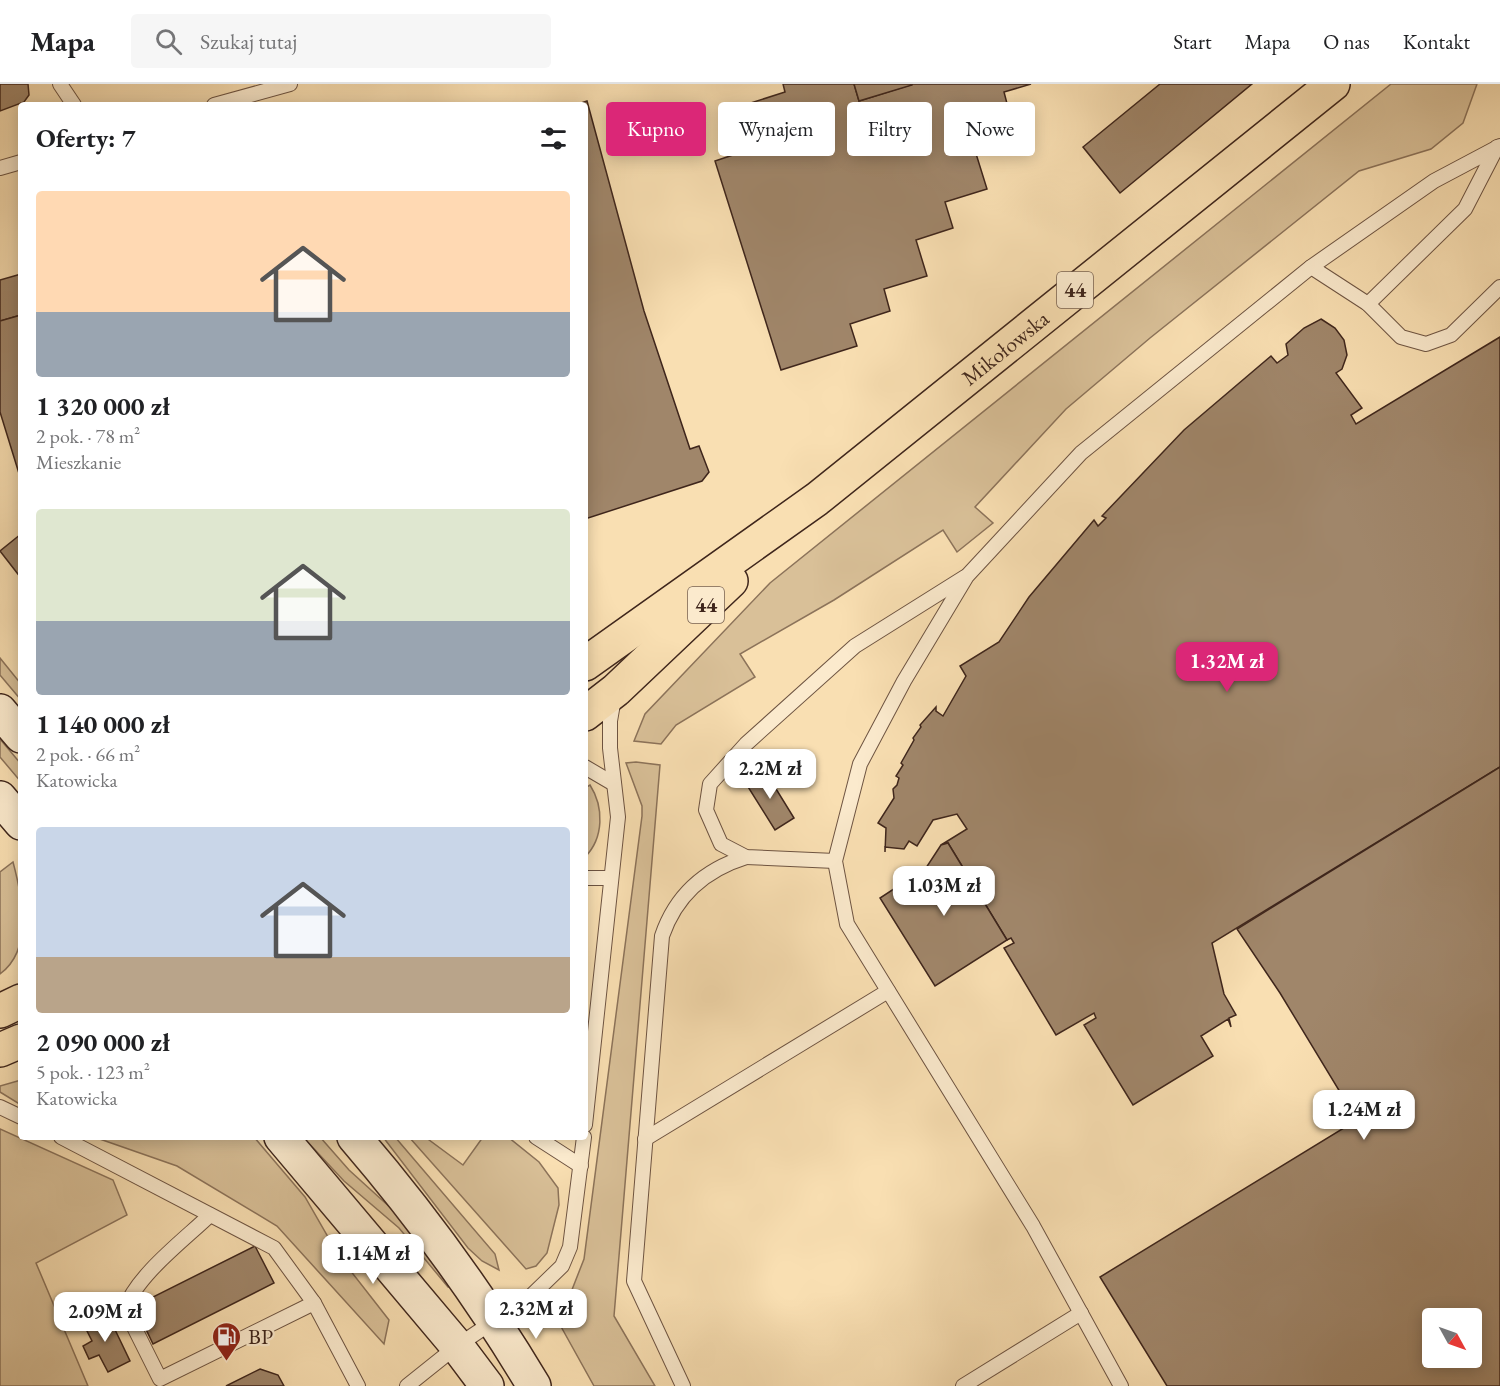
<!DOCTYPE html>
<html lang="pl">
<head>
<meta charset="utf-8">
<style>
  body { margin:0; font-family:"EB Garamond",serif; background:#f6f6f6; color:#202124; height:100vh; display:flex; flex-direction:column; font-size:22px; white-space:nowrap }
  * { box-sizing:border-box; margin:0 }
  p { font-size:20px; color:#757577 }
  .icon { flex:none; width:33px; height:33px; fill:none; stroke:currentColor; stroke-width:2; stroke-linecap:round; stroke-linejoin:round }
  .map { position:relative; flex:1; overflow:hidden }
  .sheet { position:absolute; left:18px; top:18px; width:570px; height:1038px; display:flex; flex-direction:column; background:#fff; border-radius:6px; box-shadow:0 3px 15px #0003 }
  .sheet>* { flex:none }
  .guide { position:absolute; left:606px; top:18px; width:570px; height:54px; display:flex; gap:12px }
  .needle { width:39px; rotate:130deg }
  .fabs { position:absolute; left:1422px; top:1224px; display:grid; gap:12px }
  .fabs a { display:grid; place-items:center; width:60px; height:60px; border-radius:6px; background:#fff; box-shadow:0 3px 15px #0003; font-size:30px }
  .price { position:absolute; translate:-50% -51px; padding:0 14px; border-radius:12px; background:#fff; color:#222; font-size:20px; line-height:39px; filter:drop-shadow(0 2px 3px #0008) }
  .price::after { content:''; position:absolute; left:50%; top:36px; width:18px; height:14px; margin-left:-9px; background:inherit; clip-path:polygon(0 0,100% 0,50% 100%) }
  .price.on { background:#db2777; color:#fff }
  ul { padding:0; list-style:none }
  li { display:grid; align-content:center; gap:12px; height:318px; padding:0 18px }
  li span { display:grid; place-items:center; height:186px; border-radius:6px; color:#555 }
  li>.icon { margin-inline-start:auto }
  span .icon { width:108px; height:108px; fill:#fffc; stroke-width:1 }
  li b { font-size:26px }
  h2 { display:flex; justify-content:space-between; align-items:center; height:72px; padding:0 18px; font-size:26px }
  .chip { padding:0 21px; border-radius:6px; background:#fff; box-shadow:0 3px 15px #0003; font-size:21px; line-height:54px }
  .chip.on { background:#db2777; color:#fff }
  header { display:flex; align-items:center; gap:36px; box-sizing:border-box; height:84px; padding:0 30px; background:#fff; border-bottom:2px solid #e0e0e0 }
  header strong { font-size:28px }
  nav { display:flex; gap:33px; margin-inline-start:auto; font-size:21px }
  .search { width:420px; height:54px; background:#f6f6f6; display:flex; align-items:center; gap:15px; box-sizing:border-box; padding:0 21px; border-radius:6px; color:#757577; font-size:22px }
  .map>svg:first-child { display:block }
  .green { fill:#d9c098; stroke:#8c735a; stroke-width:1.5 }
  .building { fill:#a0866a; stroke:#3f261c; stroke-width:1.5; fill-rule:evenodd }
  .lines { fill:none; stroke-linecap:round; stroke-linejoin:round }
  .service-casing { stroke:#6e5442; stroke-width:16 }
  .secondary-casing { stroke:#3f261c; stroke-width:36 }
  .primary-casing { stroke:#3f261c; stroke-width:36 }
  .service { stroke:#fbeacd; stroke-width:14 }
  .secondary { stroke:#fbeacd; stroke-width:33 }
  .primary { stroke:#f9dfb2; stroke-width:33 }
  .labels { text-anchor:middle; stroke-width:4.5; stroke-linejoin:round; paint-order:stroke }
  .shield { fill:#fbeacd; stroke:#776151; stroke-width:1.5 }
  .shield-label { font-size:21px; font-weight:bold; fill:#3f261c }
  .street-label { font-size:22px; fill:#3f261c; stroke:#fbeacd }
  .poi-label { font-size:22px; fill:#3f261c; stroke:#fbeacd; text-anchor:start }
</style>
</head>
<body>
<header>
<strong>Mapa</strong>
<div class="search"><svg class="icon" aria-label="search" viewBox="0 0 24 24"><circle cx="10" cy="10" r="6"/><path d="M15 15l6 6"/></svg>Szukaj tutaj</div>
<nav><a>Start</a><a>Mapa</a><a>O nas</a><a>Kontakt</a></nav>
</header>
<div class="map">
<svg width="1500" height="1302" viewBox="0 0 1500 1302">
  <rect width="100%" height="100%" fill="#f9dfb2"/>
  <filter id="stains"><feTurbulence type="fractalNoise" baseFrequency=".00333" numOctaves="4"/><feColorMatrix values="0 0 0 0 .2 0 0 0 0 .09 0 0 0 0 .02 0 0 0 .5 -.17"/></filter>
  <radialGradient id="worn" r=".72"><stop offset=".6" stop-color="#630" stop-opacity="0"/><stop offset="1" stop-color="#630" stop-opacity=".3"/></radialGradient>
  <g class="green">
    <polygon points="1391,0 1477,0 1463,39 1431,65 1359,87 1150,254 1066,325 975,423 993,439 957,468 943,446 834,516 740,570 755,593 676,641 661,660 634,657 645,630 770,499"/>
    <polygon points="0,574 21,600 21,616 0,591"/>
    <polygon points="0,655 21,680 21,698 0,673"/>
    <polygon points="636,678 660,681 614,1232 655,1302 594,1302 559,1239 584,1175 642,732 642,722 626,679"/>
    <path d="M590,701c14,22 14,53 -5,72v-69z"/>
    <path d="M13,778c9,34 21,87 -13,112v-102z"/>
    <polygon points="21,996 21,1021 0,1008 0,1002"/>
    <polygon points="0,1045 113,1096 127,1131 36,1179 88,1302 0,1302"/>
    <polygon points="94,1053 254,1053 305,1113 339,1172 389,1236 384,1260 277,1142 177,1082"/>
    <polygon points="303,1053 320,1053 349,1086 404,1136 451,1203 448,1203 399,1144 344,1097"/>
    <polygon points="383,1053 395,1053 495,1170 499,1186 482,1177 468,1164"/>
    <polygon points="409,1053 425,1053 463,1081 483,1053 508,1053 539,1078 558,1104 559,1121 547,1169 536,1182 526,1185"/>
  </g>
  <g class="building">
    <polygon points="0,0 28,0 29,11 24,18 0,27"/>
    <polygon points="783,0 854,0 859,17 913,0 1031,0 1004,8 1010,31 968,44 987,105 945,118 953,144 916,156 927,192 884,205 890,227 850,240 857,262 781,286 715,77 751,65 738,23 785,8"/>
    <polygon points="854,0 912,0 912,1 859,17"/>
    <polygon points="1160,0 1252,0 1120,109 1083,63"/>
    <polygon points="587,17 644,227 690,365 699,362 709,388 702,397 585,435 585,21 575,21"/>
    <polygon points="21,190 21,231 0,237 0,196"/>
    <polygon points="21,231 21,396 0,328 0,237"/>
    <polygon points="1321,235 1335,244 1344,256 1347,271 1342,285 1336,289 1362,324 1351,331 1356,340 1500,253 1500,683 1212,859 1224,910 1236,931 1229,934 1231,943 1228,935 1201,952 1213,972 1133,1021 1084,941 1096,934 1094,929 1056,951 1004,864 1014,859 1011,854 1007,856 948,759 941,761 967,745 957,730 933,736 917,762 909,757 904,765 885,763 885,768 886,744 878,739 894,714 893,705 897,701 899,694 896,692 903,681 901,679 914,656 913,654 921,643 920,641 936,623 936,627 943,632 966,592 960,582 999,558 1029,513 1094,436 1098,442 1106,434 1102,432 1184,346 1271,272 1277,279 1288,271 1286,260 1304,244"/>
    <polygon points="21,450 21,494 0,467"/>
    <path d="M1500,683v619h-333l-67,-109 257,-157 -77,-127 -43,-64zM1432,1234h40v40h-40z"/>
    <polygon points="765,687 794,734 775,746 745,698"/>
    <polygon points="948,759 1007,856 935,902 880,814 926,784 941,761"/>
    <polygon points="255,1162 274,1199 153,1260 135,1222"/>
    <polygon points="107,1229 130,1277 108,1288 99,1271 89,1275 83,1262 92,1257 84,1241"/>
    <polygon points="260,1285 278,1291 284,1302 226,1302"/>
  </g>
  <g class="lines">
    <defs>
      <g id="service">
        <polyline points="60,0 74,21"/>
        <polyline points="214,21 290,0"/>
        <polyline points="0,84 21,78"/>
        <polyline points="1311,183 1368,220 1401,253 1426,260 1451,251 1500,203"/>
        <polyline points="1368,220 1465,125 1497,63"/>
        <polyline points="585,683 614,700"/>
        <polyline points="835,777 746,773 721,760 706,726 710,700 746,660 855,562 965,493"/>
        <polyline points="585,794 610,794"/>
        <polyline points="0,1023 21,1033"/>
        <polyline points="585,1041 618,733 610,664 610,637 614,614"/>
        <polyline points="61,1053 274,1164 314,1219 358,1302"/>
        <polyline points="536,1053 581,1082"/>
        <polyline points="645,1055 888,907"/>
        <path d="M210,1131c-26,25 -73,60 -85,94l35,70 154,-76"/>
        <polyline points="407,1302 457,1262 530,1213 562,1182 570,1163 584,1053"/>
        <path d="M683,1302l-49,-105 28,-345c14,-41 42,-66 84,-79"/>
        <polyline points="963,1302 1081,1229"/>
        <polyline points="1121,1302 1033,1142 847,840 835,777 860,680 904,597 967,492 1081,369 1311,183 1434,97 1500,62"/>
      </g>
      <g id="secondary">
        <polyline points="0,627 21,652"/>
        <polyline points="0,714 21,739"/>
        <polyline points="281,1053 457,1262 487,1302"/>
        <path d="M354,1053c67,78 127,160 180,249"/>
      </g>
      <g id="primary">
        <path id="s1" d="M585,580l232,-165 516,-415"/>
        <polyline points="585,630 616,606 731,497"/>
        <polyline points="0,927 21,917"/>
        <polyline points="0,966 21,957"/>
      </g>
    </defs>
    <use href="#service" class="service-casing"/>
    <use href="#secondary" class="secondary-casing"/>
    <use href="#primary" class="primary-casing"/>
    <use href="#service" class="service"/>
    <use href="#secondary" class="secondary"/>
    <use href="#primary" class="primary"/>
  </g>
  <defs>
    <symbol id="fuel-pin" viewBox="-11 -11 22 30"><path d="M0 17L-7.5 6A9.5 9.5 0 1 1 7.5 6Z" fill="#8f2418" stroke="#fbeacd"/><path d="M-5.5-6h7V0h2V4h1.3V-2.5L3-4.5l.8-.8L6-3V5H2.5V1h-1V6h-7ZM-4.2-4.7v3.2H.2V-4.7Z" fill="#fff"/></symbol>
  </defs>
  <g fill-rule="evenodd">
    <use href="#fuel-pin" x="210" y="1236" width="33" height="45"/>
  </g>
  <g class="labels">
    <g class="shield">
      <rect x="1057" y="188" width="36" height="36" rx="4.5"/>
      <rect x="688" y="503" width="36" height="36" rx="4.5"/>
    </g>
    <g class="shield-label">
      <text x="1075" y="213">44</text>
      <text x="706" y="528">44</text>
    </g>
    <g class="street-label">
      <text dy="8" stroke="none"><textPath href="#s1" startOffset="526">Mikołowska</textPath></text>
    </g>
    <g class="poi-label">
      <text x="248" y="1260">BP</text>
    </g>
  </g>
  <rect width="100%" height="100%" filter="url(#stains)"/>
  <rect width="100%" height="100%" fill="url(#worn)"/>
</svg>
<div class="fabs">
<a><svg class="needle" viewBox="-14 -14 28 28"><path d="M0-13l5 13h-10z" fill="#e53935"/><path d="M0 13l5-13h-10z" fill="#757577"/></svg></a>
</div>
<b class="price on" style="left:1227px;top:609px">1.32M zł</b>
<b class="price" style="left:770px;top:716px">2.2M zł</b>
<b class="price" style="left:944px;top:833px">1.03M zł</b>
<b class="price" style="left:1364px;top:1057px">1.24M zł</b>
<b class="price" style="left:373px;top:1201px">1.14M zł</b>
<b class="price" style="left:536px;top:1256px">2.32M zł</b>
<b class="price" style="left:105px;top:1259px">2.09M zł</b>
<div class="guide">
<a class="chip on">Kupno</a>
<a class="chip">Wynajem</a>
<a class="chip">Filtry</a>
<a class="chip">Nowe</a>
</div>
<section class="sheet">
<h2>Oferty: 7<svg class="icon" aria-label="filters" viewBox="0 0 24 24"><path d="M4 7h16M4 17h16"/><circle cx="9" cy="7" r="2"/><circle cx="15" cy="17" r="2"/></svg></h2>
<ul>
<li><span style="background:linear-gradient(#ffd9b3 65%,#9aa5b1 0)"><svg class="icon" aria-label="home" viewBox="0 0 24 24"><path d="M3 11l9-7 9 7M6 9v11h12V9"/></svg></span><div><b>1 320 000 zł</b><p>2 pok. · 78 m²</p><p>Mieszkanie</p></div></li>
<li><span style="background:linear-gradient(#dfe7d0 60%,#9aa5b1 0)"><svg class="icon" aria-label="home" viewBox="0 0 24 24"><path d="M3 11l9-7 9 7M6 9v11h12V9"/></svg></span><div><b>1 140 000 zł</b><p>2 pok. · 66 m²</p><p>Katowicka</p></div></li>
<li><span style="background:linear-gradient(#c9d6e8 70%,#b9a48a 0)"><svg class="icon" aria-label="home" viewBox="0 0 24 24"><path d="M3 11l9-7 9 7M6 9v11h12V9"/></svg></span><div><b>2 090 000 zł</b><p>5 pok. · 123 m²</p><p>Katowicka</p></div></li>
</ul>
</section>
</div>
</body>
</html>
